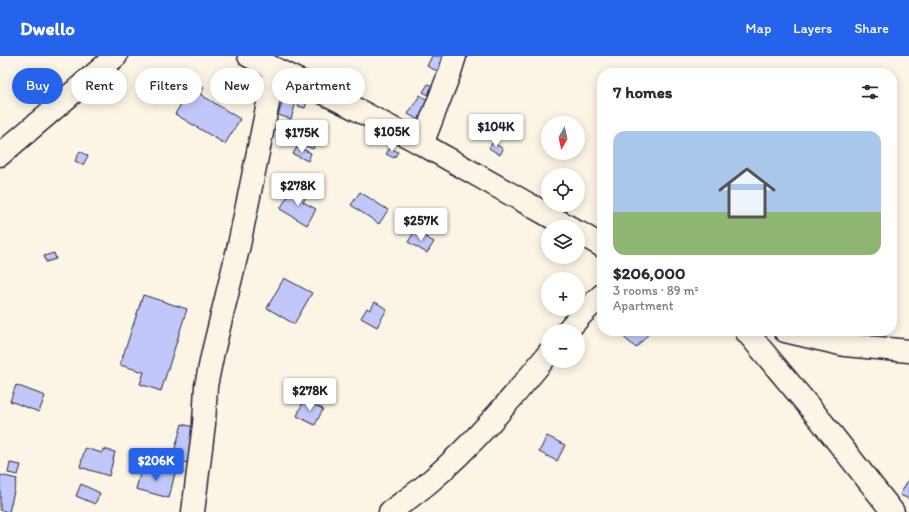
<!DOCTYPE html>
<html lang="en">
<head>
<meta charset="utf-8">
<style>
  body { margin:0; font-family:Itim,sans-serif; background:#f7f7f7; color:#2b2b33; height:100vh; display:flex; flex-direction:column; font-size:15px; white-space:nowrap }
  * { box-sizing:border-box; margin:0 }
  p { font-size:13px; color:#7c7c81 }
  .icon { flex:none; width:22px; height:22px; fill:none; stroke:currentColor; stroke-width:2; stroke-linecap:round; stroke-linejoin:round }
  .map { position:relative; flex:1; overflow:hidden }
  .side { position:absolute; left:597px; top:12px; width:300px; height:268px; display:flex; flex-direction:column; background:#fff; border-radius:16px; box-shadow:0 2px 10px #0003 }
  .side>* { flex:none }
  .hud { position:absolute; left:12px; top:12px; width:380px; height:36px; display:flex; gap:8px }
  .needle { width:26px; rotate:188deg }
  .tools { position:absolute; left:541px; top:60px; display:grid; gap:8px }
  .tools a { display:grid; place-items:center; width:44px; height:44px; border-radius:50%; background:#fff; box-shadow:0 2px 10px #0003; font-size:20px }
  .price { position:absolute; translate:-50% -34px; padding:0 9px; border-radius:4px; background:#fff; color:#222; font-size:13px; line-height:26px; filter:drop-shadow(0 1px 2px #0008) }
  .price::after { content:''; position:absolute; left:50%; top:24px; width:12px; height:9px; margin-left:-6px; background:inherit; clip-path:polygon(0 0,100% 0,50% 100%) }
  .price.on { background:#2563eb; color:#fff }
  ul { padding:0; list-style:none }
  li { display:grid; align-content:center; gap:8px; height:212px; padding:0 16px }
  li+li { border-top:1px solid #e1e1e2 }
  li span { display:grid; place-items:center; height:124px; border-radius:12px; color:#555 }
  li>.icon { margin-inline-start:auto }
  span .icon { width:72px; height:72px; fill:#fffc; stroke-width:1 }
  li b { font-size:17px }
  h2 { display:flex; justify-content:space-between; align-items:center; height:48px; padding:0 16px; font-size:17px }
  .chip { padding:0 14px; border-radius:18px; background:#fff; box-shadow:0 2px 10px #0003; font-size:14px; line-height:36px }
  .chip.on { background:#2563eb; color:#fff }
  header { display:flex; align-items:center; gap:24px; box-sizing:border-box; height:56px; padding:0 20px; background:#2563eb; color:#fff }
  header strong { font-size:19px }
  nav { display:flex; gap:22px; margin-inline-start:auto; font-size:14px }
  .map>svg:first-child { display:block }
  .building { fill:#c1c7f9; stroke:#22223b }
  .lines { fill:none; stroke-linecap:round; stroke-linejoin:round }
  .minor-casing { stroke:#22223b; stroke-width:25 }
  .minor { stroke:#fcf5e5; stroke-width:22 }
</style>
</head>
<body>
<header>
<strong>Dwello</strong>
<nav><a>Map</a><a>Layers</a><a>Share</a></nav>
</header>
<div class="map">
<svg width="909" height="456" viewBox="0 0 909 456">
  <rect width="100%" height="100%" fill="#fcf5e5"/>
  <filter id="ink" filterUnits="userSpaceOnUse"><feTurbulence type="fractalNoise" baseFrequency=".025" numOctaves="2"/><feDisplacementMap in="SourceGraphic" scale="8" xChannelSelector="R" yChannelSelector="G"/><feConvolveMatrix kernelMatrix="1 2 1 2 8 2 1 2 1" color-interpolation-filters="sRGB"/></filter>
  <g filter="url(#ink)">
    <g class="building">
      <polygon points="432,0 451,0 443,18 427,10"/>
      <polygon points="148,26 164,35 157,47 142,39"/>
      <polygon points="195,26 204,32 200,38 240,63 225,88 175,58"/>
      <polygon points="428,28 439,34 434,42 423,36"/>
      <polygon points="420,39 432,47 420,65 408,58"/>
      <polygon points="284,42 296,46 291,63 278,59"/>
      <polygon points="300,43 307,46 305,52 298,50"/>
      <polygon points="303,73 318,79 313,93 298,87"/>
      <polygon points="493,86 503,93 500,99 489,92"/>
      <polygon points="297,91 311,97 308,105 293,98"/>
      <polygon points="390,92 398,96 394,102 386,98"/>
      <polygon points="80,95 88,100 83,109 75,105"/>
      <polygon points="292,133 306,141 303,146 316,153 307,169 280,153"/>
      <polygon points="360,136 388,154 379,168 351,149"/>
      <polygon points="415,175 434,186 427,197 408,186"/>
      <polygon points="54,197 56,203 46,206 44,200"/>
      <polygon points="284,222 312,237 294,268 267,252"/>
      <polygon points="143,239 187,253 161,335 140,328 144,316 120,309"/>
      <polygon points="375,246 387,253 377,271 361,262 367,252 370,254"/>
      <polygon points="621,275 651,275 636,292 619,277"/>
      <polygon points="16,329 45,340 39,356 10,345"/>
      <polygon points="304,344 323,353 315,369 297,360"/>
      <polygon points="182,368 201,373 192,408 172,403"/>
      <polygon points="547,380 565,389 557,405 539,396"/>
      <polygon points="85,392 102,397 103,393 115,396 109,420 80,411"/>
      <polygon points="10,407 21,409 18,419 8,417"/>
      <polygon points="142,411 158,416 159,412 175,417 169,442 136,433"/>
      <polygon points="0,419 17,423 9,456 0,454"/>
      <polygon points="909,422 909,443 900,439"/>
      <polygon points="81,428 100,437 95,448 76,440"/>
    </g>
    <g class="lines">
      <defs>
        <g id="minor">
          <polyline points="249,0 354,52 422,88 569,171"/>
          <polyline points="422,88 450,16 455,0"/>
          <polyline points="0,99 116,0"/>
          <polyline points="578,176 602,190"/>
          <polyline points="567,275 582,258 602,239"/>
          <polyline points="746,275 822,366 893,456"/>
          <polyline points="785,275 845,289 909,295"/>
          <polyline points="193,456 204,368 206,330 213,296 239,189 275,13"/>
          <path d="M390,456c12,-9 25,-18 37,-28 45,-38 84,-84 121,-130"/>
        </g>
      </defs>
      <use href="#minor" class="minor-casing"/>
      <use href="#minor" class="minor"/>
    </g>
  </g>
</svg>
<div class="tools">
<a><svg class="needle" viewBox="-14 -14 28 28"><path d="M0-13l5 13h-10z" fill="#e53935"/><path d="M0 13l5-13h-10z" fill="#7c7c81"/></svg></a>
<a><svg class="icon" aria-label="locate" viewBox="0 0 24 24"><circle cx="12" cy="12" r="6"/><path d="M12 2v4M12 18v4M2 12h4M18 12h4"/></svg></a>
<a><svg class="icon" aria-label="layers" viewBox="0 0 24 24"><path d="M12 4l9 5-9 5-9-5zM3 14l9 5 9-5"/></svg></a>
<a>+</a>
<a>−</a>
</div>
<b class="price" style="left:496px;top:92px">$104K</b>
<b class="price" style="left:392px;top:97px">$105K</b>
<b class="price" style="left:302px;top:98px">$175K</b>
<b class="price" style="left:298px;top:151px">$278K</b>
<b class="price" style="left:421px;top:186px">$257K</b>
<b class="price" style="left:310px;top:356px">$278K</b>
<b class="price on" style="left:156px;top:426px">$206K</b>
<div class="hud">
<a class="chip on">Buy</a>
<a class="chip">Rent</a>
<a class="chip">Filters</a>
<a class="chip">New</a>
<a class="chip">Apartment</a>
</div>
<section class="side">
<h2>7 homes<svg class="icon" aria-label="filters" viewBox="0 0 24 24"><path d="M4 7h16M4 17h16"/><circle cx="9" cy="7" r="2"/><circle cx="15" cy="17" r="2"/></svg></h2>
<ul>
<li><span style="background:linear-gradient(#a9c7e8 65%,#8fb573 0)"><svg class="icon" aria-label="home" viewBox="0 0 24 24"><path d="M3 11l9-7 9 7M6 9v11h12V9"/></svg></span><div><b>$206,000</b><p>3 rooms · 89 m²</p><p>Apartment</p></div></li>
</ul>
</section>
</div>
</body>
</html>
